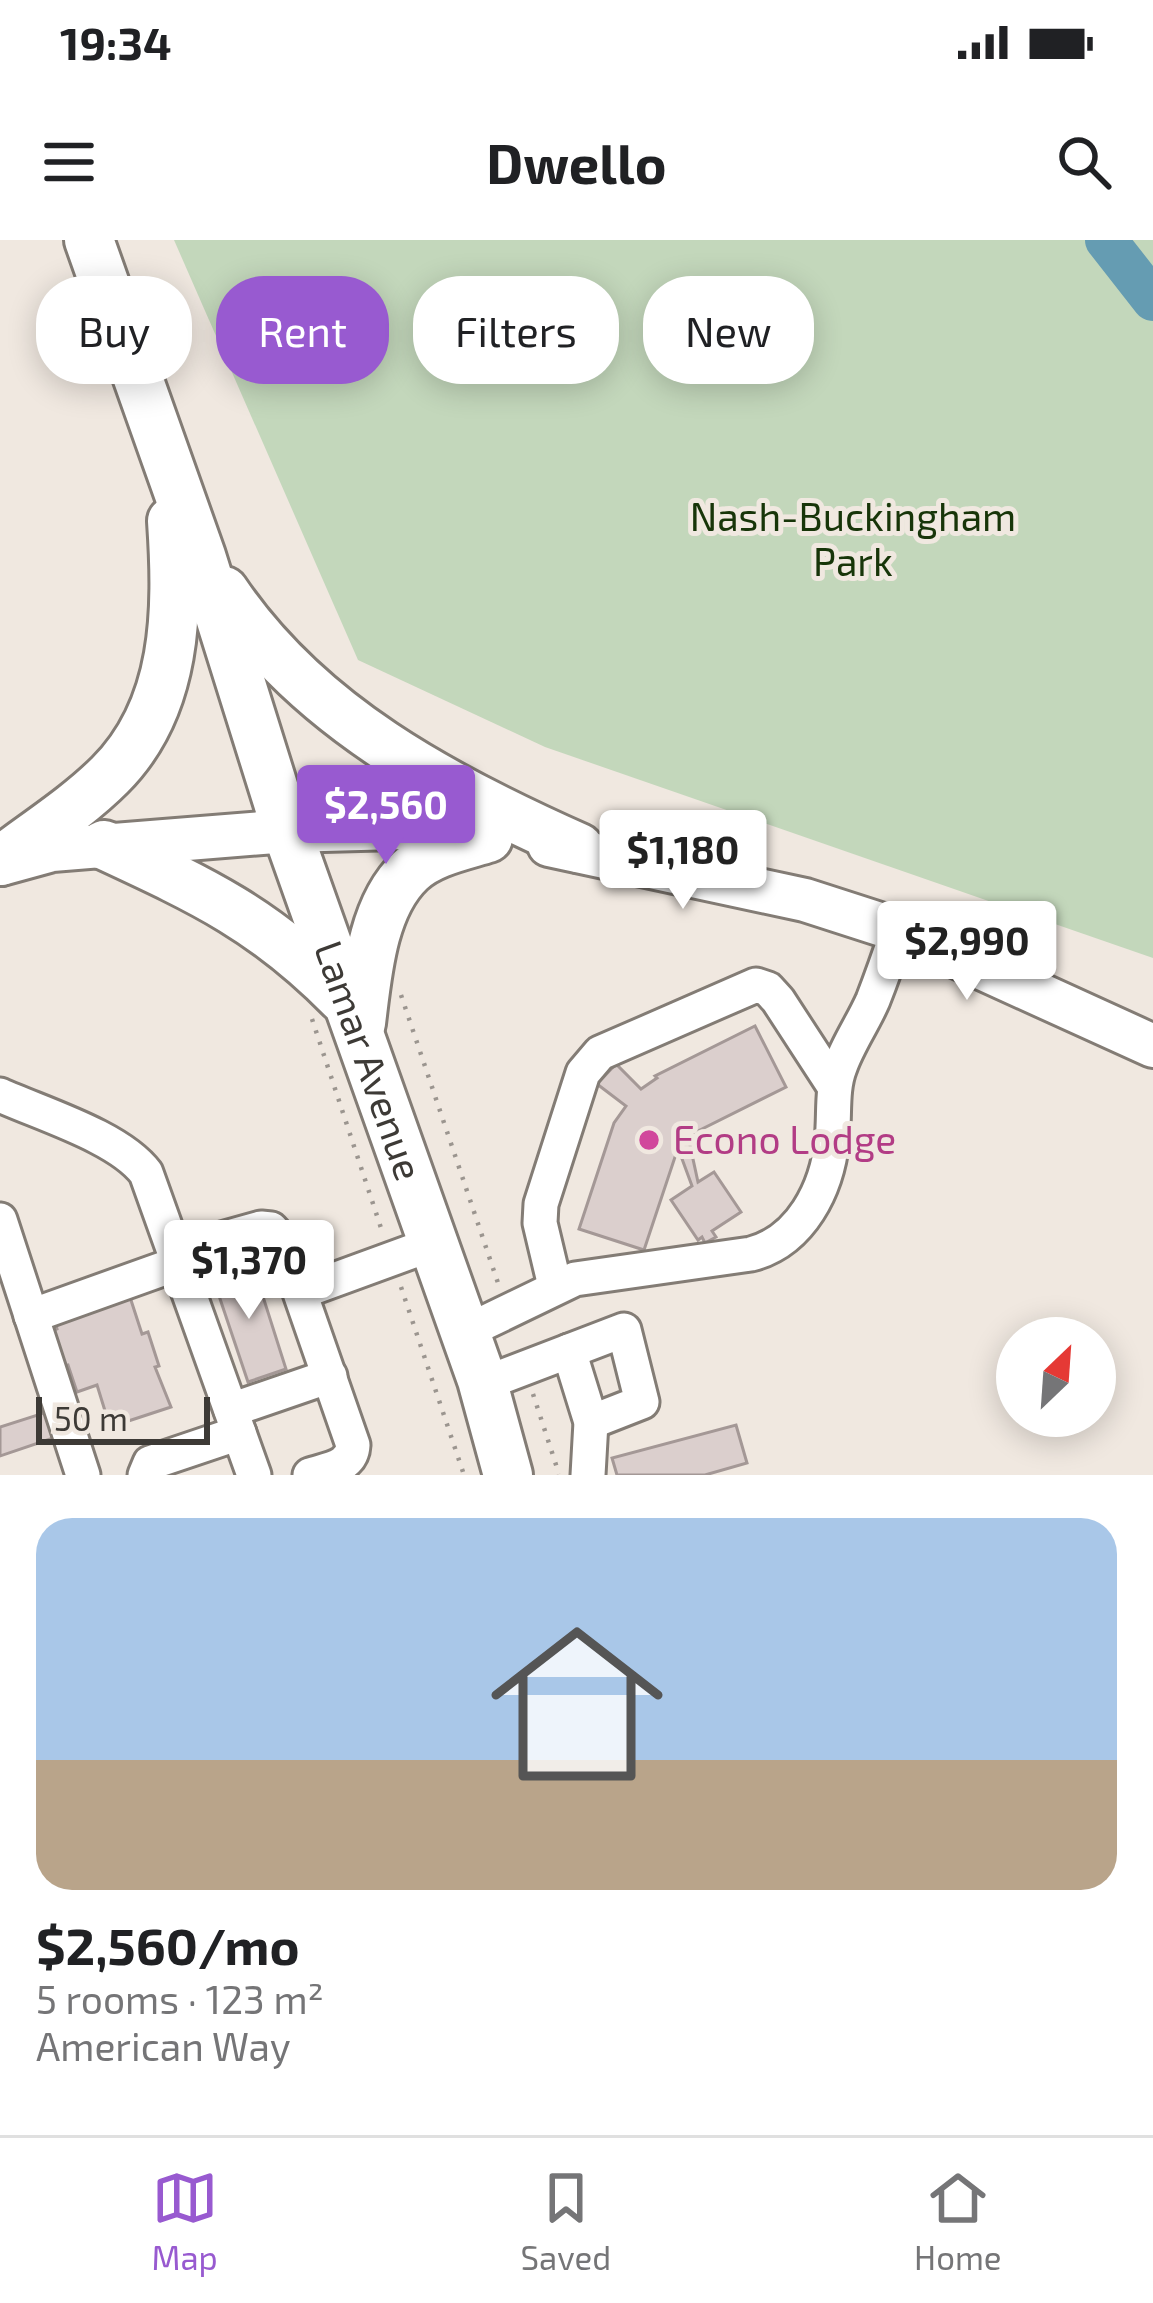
<!DOCTYPE html>
<html lang="en">
<head>
<meta charset="utf-8">
<style>
  body { margin:0; font-family:"Exo 2",sans-serif; background:#f6f6f6; color:#202124; height:100vh; display:flex; flex-direction:column; font-size:45px; white-space:nowrap }
  * { box-sizing:border-box; margin:0 }
  p { font-size:39px; color:#757577 }
  .icon { flex:none; width:66px; height:66px; fill:none; stroke:currentColor; stroke-width:2; stroke-linecap:round; stroke-linejoin:round }
  .map { position:relative; height:1235px; overflow:hidden }
  .details { display:flex; flex-direction:column; background:#fff; flex:1 }
  .details>* { flex:none }
  .hud { position:absolute; left:36px; top:36px; width:1083px; height:108px; display:flex; gap:24px }
  .needle { width:78px; rotate:25deg }
  .tools { position:absolute; left:996px; top:1077px; display:grid; gap:24px }
  .tools a { display:grid; place-items:center; width:120px; height:120px; border-radius:50%; background:#fff; box-shadow:0 6px 30px #0003; font-size:60px }
  .scale { position:absolute; left:36px; bottom:30px; width:174px; box-sizing:border-box; padding-left:12px; border:6px solid #3d3a36; border-top:0; font-size:33px; line-height:42px; white-space:nowrap; color:#3d3a36; -webkit-text-stroke:9px #f0e8e0; paint-order:stroke }
  .price { position:absolute; translate:-50% -102px; padding:0 27px; border-radius:12px; background:#fff; color:#222; font-size:39px; line-height:78px; filter:drop-shadow(0 3px 6px #0008) }
  .price::after { content:''; position:absolute; left:50%; top:72px; width:36px; height:27px; margin-left:-18px; background:inherit; clip-path:polygon(0 0,100% 0,50% 100%) }
  .price.current { background:#985ad0; color:#fff }
  ul { padding:0; list-style:none }
  li { display:grid; align-content:center; gap:24px; height:636px; padding:0 36px }
  li+li { border-top:3px solid #e0e0e0 }
  li span { display:grid; place-items:center; height:372px; border-radius:36px; color:#555 }
  li>.icon { margin-inline-start:auto }
  span .icon { width:216px; height:216px; fill:#fffc; stroke-width:1 }
  li b { font-size:51px }
  .tag { padding:0 42px; border-radius:48px; background:#fff; box-shadow:0 6px 30px #0003; font-size:42px; line-height:108px }
  .tag.current { background:#985ad0; color:#fff }
  .status { display:flex; justify-content:space-between; align-items:center; height:84px; padding:0 60px; background:#fff; direction:ltr }
  .status svg { height:33px; fill:currentColor }
  header { display:flex; justify-content:space-between; align-items:center; height:156px; padding:0 36px; background:#fff; font-size:54px; font-weight:700 }
  .menu { display:flex; justify-content:space-around; align-items:center; height:168px; border-top:3px solid #e0e0e0; background:#fff; font-size:33px; color:#757577 }
  .menu a { display:grid; justify-items:center; gap:6px }
  .menu .current { color:#985ad0 }
  .map>svg:first-child { display:block }
  .green { fill:#c3d7bb }
  .lines { fill:none; stroke-linecap:round; stroke-linejoin:round }
  .river { stroke:#659cb2; stroke-width:42 }
  .building { fill:#dbcfcd; stroke:#a49896; stroke-width:3 }
  .minor-casing { stroke:#837c75; stroke-width:39 }
  .major-casing { stroke:#837c75; stroke-width:48 }
  .highway-casing { stroke:#837c75; stroke-width:54 }
  .path { stroke:#9b958f; stroke-width:4.5; stroke-dasharray:3 9; stroke-linecap:butt }
  .minor { stroke:#fff; stroke-width:33 }
  .major { stroke:#fff; stroke-width:42 }
  .highway { stroke:#fff; stroke-width:48 }
  .hotel-dot { fill:#d1479c; stroke:#f0e8e0; stroke-width:4.5 }
  .labels { text-anchor:middle; stroke-width:10; stroke-linejoin:round; paint-order:stroke }
  .park-label { font-size:39px; fill:#173509; stroke:#f0e8e0 }
  .street-label { font-size:39px; fill:#3d3a36; stroke:#f0e8e0 }
  .hotel-label { font-size:39px; fill:#b23c85; stroke:#f0e8e0; text-anchor:start }
</style>
</head>
<body>
<div class="status"><b>19:34</b><svg viewBox="0 0 49 12"><path d="M0 12V9h3v3zM5 12V6h3v6zM10 12V3h3v9zM15 12V0h3v12zM26 1h20v11H26zM47 4h2v5h-2z"/></svg></div>
<header><svg class="icon" aria-label="menu" viewBox="0 0 24 24"><path d="M4 6h16M4 12h16M4 18h16"/></svg>Dwello<svg class="icon" aria-label="search" viewBox="0 0 24 24"><circle cx="10" cy="10" r="6"/><path d="M15 15l6 6"/></svg></header>
<div class="map">
<svg width="1153" height="1235" viewBox="0 0 1153 1235">
  <rect width="100%" height="100%" fill="#f0e8e0"/>
  <polygon class="green" points="174,0 1153,0 1153,718 545,507 358,420"/>
  <g class="lines">
    <polyline class="river" points="1106,0 1153,60"/>
  </g>
  <g class="building">
    <polygon points="755,786 786,847 688,896 698,942 714,932 741,972 712,991 716,997 705,1003 702,997 698,1000 671,960 692,946 678,908 644,1010 579,989 614,883 626,866 597,844 616,824 641,849 657,838 655,836"/>
    <polygon points="252,1022 286,1129 248,1142 212,1035"/>
    <polygon points="129,1054 142,1094 148,1092 159,1126 155,1127 171,1167 110,1187 97,1145 77,1152 68,1125 60,1127 48,1093 57,1089 55,1082"/>
    <polygon points="50,1171 59,1196 0,1216 0,1187"/>
    <polygon points="736,1185 747,1223 705,1235 617,1235 612,1218"/>
  </g>
  <g class="lines">
    <defs>
      <g id="minor">
        <path d="M0,855c42,19 119,42 146,78l108,302"/>
        <polyline points="0,980 83,1235"/>
        <path d="M175,1012l86,-24 10,1 11,12 71,204c-1,22 -25,24 -43,30"/>
        <polyline points="555,1046 540,983 541,964 583,833 600,813 756,745 768,749 778,760 834,846"/>
        <polyline points="301,1052 435,1003"/>
        <polyline points="31,1076 179,1023"/>
        <path d="M465,1092l110,-53 176,-25c50,-13 76,-65 81,-114 3,-24 -1,-50 8,-73 8,-23 23,-44 33,-67 9,-23 17,-46 25,-70"/>
        <polyline points="569,1111 591,1182 588,1235"/>
        <polyline points="483,1144 624,1090 642,1162 591,1182"/>
        <polyline points="231,1170 330,1136"/>
        <polyline points="145,1235 150,1223 239,1193"/>
      </g>
      <g id="major">
        <polyline points="549,605 805,660 898,690 1153,806"/>
        <polyline points="1,624 52,610 287,591 397,588 487,598"/>
      </g>
      <g id="highway">
        <path id="s1" d="M89,0l112,316 86,275 195,549 26,95"/>
        <path d="M224,351c85,126 220,197 355,257"/>
        <path d="M104,605c99,46 160,74 238,153"/>
        <path d="M0,621c37,-28 78,-54 110,-86 68,-68 68,-165 62,-254"/>
        <path d="M361,783c6,-49 11,-116 49,-152 20,-19 52,-25 78,-33"/>
      </g>
    </defs>
    <use href="#minor" class="minor-casing"/>
    <use href="#major" class="major-casing"/>
    <use href="#highway" class="highway-casing"/>
    <g class="path">
      <polyline points="401,755 499,1046"/>
      <polyline points="312,779 382,991"/>
      <polyline points="401,1047 464,1235"/>
      <polyline points="533,1154 559,1234"/>
    </g>
    <use href="#minor" class="minor"/>
    <use href="#major" class="major"/>
    <use href="#highway" class="highway"/>
  </g>
  <circle class="hotel-dot" cx="649" cy="900" r="12"/>
  <g class="labels">
    <g class="park-label">
      <text x="853" y="291">Nash-Buckingham<tspan x="853" dy="45">Park</tspan></text>
    </g>
    <g class="street-label">
      <text dy="14" stroke="none"><textPath href="#s1" startOffset="867">Lamar Avenue</textPath></text>
    </g>
    <g class="hotel-label">
      <text x="673" y="914">Econo Lodge</text>
    </g>
  </g>
</svg>
<div class="tools">
<a><svg class="needle" viewBox="-14 -14 28 28"><path d="M0-13l5 13h-10z" fill="#e53935"/><path d="M0 13l5-13h-10z" fill="#757577"/></svg></a>
</div>
<div class="scale">50 m</div>
<b class="price current" style="left:386px;top:627px">$2,560</b>
<b class="price" style="left:683px;top:672px">$1,180</b>
<b class="price" style="left:967px;top:763px">$2,990</b>
<b class="price" style="left:249px;top:1082px">$1,370</b>
<div class="hud">
<a class="tag">Buy</a>
<a class="tag current">Rent</a>
<a class="tag">Filters</a>
<a class="tag">New</a>
</div>
</div>
<section class="details">
<ul>
<li><span style="background:linear-gradient(#a9c7e8 65%,#b9a48a 0)"><svg class="icon" aria-label="home" viewBox="0 0 24 24"><path d="M3 11l9-7 9 7M6 9v11h12V9"/></svg></span><div><b>$2,560/mo</b><p>5 rooms · 123 m²</p><p>American Way</p></div></li>
</ul>
</section>
<nav class="menu">
<a class="current"><svg class="icon" aria-label="map" viewBox="0 0 24 24"><path d="M3 6l6-2 6 2 6-2v14l-6 2-6-2-6 2zM9 4v14M15 6v14"/></svg>Map</a>
<a><svg class="icon" aria-label="saved" viewBox="0 0 24 24"><path d="M7 4h10v16l-5-4-5 4z"/></svg>Saved</a>
<a><svg class="icon" aria-label="home" viewBox="0 0 24 24"><path d="M3 11l9-7 9 7M6 9v11h12V9"/></svg>Home</a>
</nav>
</body>
</html>
